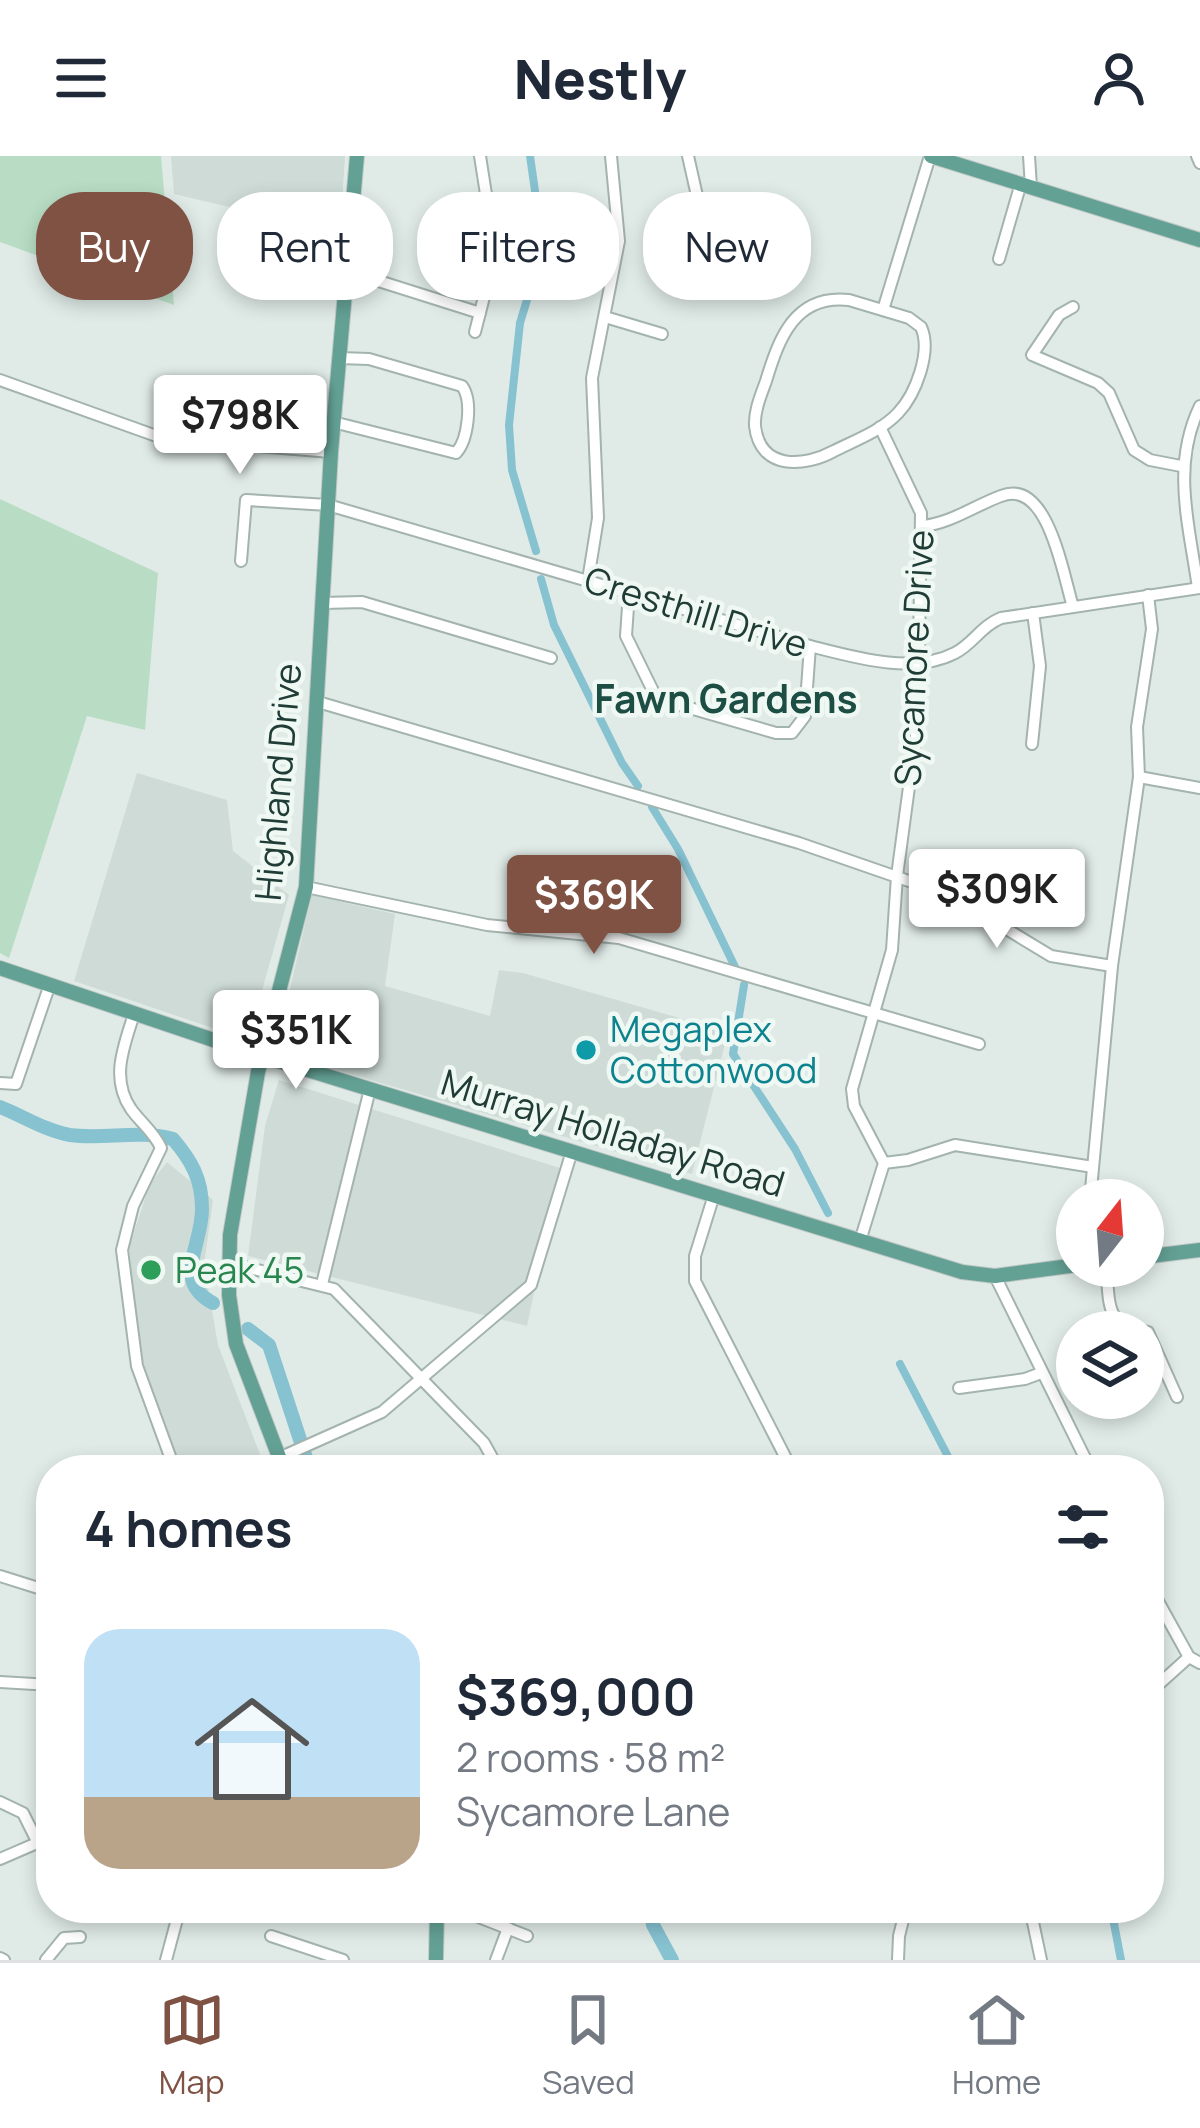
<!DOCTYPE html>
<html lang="en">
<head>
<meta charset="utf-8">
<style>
  body { margin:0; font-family:Manrope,sans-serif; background:#f6f6f7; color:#1f2937; height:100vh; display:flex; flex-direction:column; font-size:45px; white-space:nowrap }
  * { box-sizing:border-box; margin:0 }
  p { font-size:39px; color:#747a83 }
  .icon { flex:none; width:66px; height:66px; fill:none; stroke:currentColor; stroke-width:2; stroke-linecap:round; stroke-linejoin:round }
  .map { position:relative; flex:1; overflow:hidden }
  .drawer { position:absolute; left:36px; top:1299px; width:1128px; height:468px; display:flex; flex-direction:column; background:#fff; border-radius:48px; box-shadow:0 6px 18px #0003 }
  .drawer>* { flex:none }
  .banner { position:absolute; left:36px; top:36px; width:1128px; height:108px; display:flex; gap:24px }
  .needle { width:78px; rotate:17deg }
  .buttons { position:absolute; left:1056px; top:1023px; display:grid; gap:24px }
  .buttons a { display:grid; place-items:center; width:108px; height:108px; border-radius:50%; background:#fff; box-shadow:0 6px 18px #0003; font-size:60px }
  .price { position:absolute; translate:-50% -102px; padding:0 27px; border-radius:12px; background:#fff; color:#222; font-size:39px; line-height:78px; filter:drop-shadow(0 3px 6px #0008) }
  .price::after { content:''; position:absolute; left:50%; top:72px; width:36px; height:27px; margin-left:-18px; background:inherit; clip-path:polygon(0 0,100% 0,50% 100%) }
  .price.selected { background:#7f5244; color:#fff }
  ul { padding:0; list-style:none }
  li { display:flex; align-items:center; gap:36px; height:300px; padding:0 48px }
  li+li { border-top:3px solid #e0e1e3 }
  li span { display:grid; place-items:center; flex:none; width:336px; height:240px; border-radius:36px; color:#555 }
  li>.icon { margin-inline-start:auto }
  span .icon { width:144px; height:144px; fill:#fffc; stroke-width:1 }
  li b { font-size:51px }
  h2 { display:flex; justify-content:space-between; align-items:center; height:144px; padding:0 48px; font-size:51px }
  .chip { padding:0 42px; border-radius:48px; background:#fff; box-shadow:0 6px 18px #0003; font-size:42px; line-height:108px }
  .chip.selected { background:#7f5244; color:#fff }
  header { display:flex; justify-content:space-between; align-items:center; height:156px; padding:0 48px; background:#fff; font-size:54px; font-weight:800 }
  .tab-bar { display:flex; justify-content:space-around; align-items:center; height:168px; border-top:3px solid #e0e1e3; background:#fff; font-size:33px; color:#747a83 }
  .tab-bar a { display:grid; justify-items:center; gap:6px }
  .tab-bar .selected { color:#7f5244 }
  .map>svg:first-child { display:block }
  .built { fill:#cedbd6 }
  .green { fill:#b8ddc4 }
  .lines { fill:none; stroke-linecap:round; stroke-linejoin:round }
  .canal { stroke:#87c2d1; stroke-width:8 }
  .river { stroke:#87c2d1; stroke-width:14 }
  .minor-casing { stroke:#a3b3ae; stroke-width:14 }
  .major-casing { stroke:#c1c8c7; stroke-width:16 }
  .minor { stroke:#fff; stroke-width:10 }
  .major { stroke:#64a195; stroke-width:14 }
  .culture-dot { fill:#0f9aa8; stroke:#f0f8f4; stroke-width:4.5 }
  .leisure-dot { fill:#2e9e5b; stroke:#f0f8f4; stroke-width:4.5 }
  .labels { text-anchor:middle; stroke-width:9; stroke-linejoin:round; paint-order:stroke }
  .street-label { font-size:36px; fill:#203c36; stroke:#f0f8f4 }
  .culture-label { font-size:36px; fill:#0d838f; stroke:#f0f8f4; text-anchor:start }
  .leisure-label { font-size:36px; fill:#27864d; stroke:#f0f8f4; text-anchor:start }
  .neighbourhood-label { font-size:39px; font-weight:bold; fill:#1c4e44; stroke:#f0f8f4 }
</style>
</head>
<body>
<header><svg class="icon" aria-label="menu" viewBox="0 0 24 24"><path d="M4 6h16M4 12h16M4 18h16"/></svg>Nestly<svg class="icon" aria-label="person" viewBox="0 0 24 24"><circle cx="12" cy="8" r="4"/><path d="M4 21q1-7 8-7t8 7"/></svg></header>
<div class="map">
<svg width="1200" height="1804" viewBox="0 0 1200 1804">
  <rect width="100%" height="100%" fill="#e0ebe7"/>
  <g class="built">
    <polygon points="171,0 345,0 340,77 174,38"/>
    <polygon points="137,617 227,644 233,695 289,739 248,884 74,825"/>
    <polygon points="312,739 395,758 385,830 490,860 499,814 523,817 728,876 692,1018 275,896"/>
    <polygon points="279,924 560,1012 527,1170 248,1100 265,970"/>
    <polygon points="167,1006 213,1044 204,1109 218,1189 266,1314 182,1314 152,1237 141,1200 129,1091 150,1028"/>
  </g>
  <g class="green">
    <polygon points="0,0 161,0 174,149 0,86"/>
    <polygon points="0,343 158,417 145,574 87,560 9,802 0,797"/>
  </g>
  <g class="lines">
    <g class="canal">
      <polyline points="530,0 543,91 520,167 509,269 512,314 536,395"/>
      <polyline points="541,423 554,469 622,607 638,630"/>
      <polyline points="652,651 678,693 735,811"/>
      <polyline points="744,829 733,898 795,993 828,1057"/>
      <polyline points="900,1208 955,1314"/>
      <polyline points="1111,1752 1121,1804"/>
    </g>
    <g class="river">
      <path d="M0,951c23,9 46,24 70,28 35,5 69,-6 103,4 18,21 29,40 29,69 1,37 -31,73 11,95"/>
      <polyline points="248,1173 269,1189 310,1314"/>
      <polyline points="650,1752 653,1769 672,1804"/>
    </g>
    <defs>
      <g id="minor">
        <polyline points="480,0 491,70"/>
        <polyline points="688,0 709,93"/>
        <polyline points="1029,0 1031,31"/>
        <polyline points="1197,0 1200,7"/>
        <polyline points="999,103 1021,27"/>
        <polyline points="347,115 480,157"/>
        <path d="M849,144l60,18 12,9c11,24 -5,67 -23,86 -17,18 -42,27 -64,38 -29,16 -74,20 -79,-25 -1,-15 6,-31 11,-45 13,-43 29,-87 83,-81z"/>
        <polyline points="1073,151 1059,159 1032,199 1098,227 1109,237 1134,294 1150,304 1181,310"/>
        <polyline points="883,154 930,0"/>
        <polyline points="605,161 662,178"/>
        <polyline points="475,176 485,137"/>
        <polyline points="0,224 162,282 331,296"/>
        <path d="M333,266l123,31c12,-13 17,-52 6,-67l-93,-27 -30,-1"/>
        <path d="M923,370c28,-3 51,-20 78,-30 47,-19 62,79 72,111"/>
        <path d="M241,405l5,-61 82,5 482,141c43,11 103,29 145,7 18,-9 26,-27 46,-35l199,-30"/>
        <polyline points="588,424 598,362 592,222 619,85 611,0"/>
        <path d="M1198,432c-9,-64 -27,-122 2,-182"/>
        <polyline points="629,436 626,480 654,537 669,546 776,577 792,577 805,560 810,490"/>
        <polyline points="323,447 362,446 551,502"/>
        <polyline points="318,546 799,687 952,740 1051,800 1112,810"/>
        <polyline points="1032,588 1040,510 1033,457"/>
        <polyline points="1139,621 1200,632"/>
        <polyline points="306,731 487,769 619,782 979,888"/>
        <path d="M134,858c-10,32 -24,64 -3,95 10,14 23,23 30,39l-28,58 -11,44 15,116 38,104"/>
        <polyline points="0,927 16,928 49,831"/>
        <polyline points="884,1007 908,1004 955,989 1093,1011"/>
        <polyline points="714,1039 695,1100 695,1125 792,1314"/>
        <polyline points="1090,1044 1112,810 1139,621 1137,571 1152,473 1148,439"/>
        <polyline points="860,1085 884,1007 854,950 852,933 892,794 897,720 918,564 921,357 880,271"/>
        <polyline points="229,1107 334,1133 484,1287 499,1314"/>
        <path d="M1106,1110c4,38 -2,61 42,66l29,65"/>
        <polyline points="995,1120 1091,1314"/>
        <polyline points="322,1128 370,933"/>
        <polyline points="959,1232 1025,1223 1041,1217"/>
        <polyline points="279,1302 382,1256 531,1129 572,995"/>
        <polyline points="0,1420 51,1436"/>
        <polyline points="1149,1429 1189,1501 1200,1507"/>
        <polyline points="0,1526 51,1529"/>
        <polyline points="1149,1537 1189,1501"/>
        <polyline points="0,1646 23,1657 38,1687"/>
        <polyline points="0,1703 51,1681"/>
        <polyline points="1030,1752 1041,1804"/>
        <polyline points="471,1758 527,1780"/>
        <polyline points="271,1780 343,1804"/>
        <polyline points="0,1802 4,1804"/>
        <polyline points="46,1804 64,1782 80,1781"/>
        <polyline points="166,1804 180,1752"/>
        <polyline points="496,1804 508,1772"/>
        <polyline points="898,1804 899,1780 906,1752"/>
      </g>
      <g id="major">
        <polyline points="931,0 1200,84"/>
        <polyline points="0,812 243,894 962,1116 995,1120 1077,1109"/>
        <polyline points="1143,1101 1200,1094"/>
        <polyline points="284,1314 236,1188 229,1139 230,1079 258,916 306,731 331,296 357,0"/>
        <polyline points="436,1804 437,1752"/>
      </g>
    </defs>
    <use href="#minor" class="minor-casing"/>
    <use href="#major" class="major-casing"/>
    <use href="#minor" class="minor"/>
    <use href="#major" class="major"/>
  </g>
  <circle class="culture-dot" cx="586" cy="894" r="12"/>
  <circle class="leisure-dot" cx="151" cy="1114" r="12"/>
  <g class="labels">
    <g class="street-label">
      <text transform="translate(696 456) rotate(17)" y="13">Cresthill Drive</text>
      <text transform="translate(914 502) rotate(-87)" y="13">Sycamore Drive</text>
      <text transform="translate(278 626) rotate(-85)" y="13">Highland Drive</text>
      <text transform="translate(613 977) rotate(17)" y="13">Murray Holladay Road</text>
    </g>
    <g class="culture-label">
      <text x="610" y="886">Megaplex<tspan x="610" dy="41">Cottonwood</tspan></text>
    </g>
    <g class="leisure-label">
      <text x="175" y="1127">Peak 45</text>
    </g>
    <g class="neighbourhood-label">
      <text x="726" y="557">Fawn Gardens</text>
    </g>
  </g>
</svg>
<div class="buttons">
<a><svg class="needle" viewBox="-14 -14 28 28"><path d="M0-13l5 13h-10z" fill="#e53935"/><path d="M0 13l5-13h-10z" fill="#747a83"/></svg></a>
<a><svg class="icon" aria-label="layers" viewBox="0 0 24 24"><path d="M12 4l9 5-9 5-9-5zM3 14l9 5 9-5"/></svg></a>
</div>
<b class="price" style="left:240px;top:321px">$798K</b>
<b class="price" style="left:997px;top:795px">$309K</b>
<b class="price selected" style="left:594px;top:801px">$369K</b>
<b class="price" style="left:296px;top:936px">$351K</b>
<div class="banner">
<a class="chip selected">Buy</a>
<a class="chip">Rent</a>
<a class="chip">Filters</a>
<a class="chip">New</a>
</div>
<section class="drawer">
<h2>4 homes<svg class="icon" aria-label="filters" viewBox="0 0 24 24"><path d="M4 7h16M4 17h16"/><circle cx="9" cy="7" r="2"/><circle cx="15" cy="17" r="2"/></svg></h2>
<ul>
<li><span style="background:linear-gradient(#bfe0f5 70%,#b9a48a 0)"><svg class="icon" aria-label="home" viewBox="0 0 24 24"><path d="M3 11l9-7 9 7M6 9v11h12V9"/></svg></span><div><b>$369,000</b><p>2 rooms · 58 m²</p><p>Sycamore Lane</p></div></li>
</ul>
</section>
</div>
<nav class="tab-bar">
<a class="selected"><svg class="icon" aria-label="map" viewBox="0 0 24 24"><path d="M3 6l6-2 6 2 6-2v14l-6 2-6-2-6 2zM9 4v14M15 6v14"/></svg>Map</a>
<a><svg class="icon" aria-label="saved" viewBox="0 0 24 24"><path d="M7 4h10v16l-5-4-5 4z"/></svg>Saved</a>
<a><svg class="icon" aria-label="home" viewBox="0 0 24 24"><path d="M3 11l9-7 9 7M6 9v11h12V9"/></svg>Home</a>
</nav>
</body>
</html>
